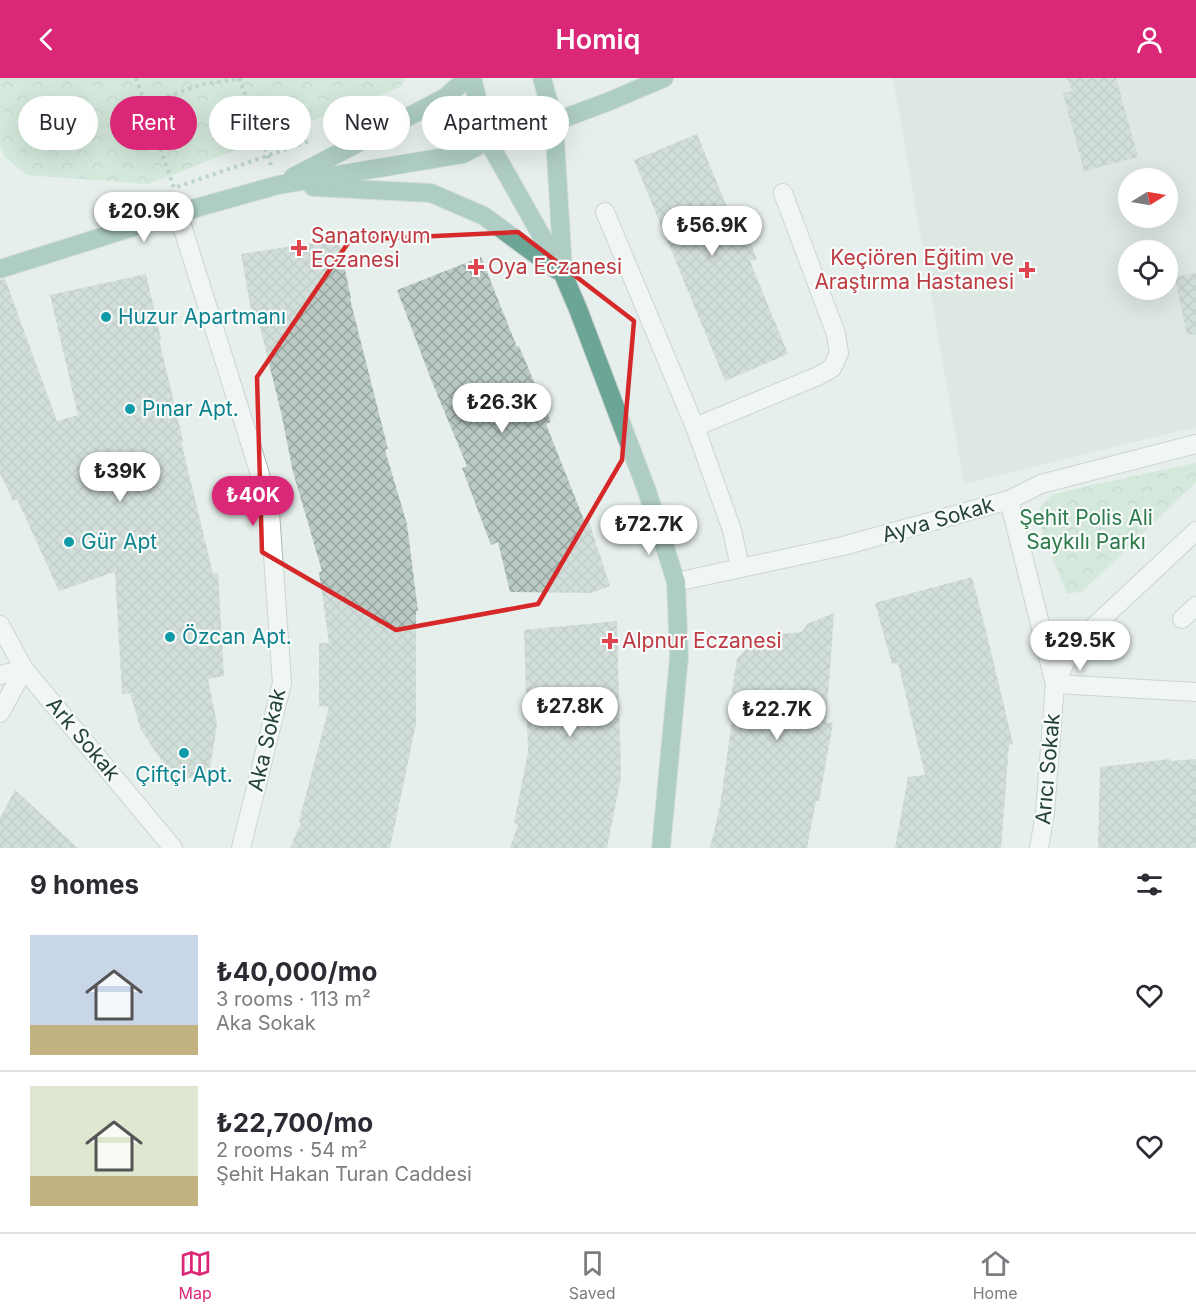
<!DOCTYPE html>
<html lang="en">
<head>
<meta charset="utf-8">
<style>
  body { margin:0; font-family:Inter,sans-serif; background:#f7f7f7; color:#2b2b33; height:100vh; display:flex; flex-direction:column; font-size:22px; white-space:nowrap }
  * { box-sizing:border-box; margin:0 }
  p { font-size:20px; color:#7c7c81 }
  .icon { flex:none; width:33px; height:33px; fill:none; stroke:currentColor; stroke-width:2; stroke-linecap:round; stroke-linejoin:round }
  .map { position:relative; height:770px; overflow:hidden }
  .side { display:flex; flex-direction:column; background:#fff; flex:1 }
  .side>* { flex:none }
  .top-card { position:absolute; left:18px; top:18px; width:600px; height:54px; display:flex; gap:12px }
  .needle { width:39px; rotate:79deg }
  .controls { position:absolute; left:1118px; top:90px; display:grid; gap:12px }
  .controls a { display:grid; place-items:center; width:60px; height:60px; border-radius:50%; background:#fff; box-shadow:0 6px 24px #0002; font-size:30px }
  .price { position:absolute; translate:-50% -51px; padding:0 14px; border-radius:21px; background:#fff; color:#222; font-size:20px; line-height:39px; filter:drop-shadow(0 2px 3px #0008) }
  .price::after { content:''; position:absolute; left:50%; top:36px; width:18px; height:14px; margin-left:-9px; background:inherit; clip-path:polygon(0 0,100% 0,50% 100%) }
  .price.selected { background:#db2777; color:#fff }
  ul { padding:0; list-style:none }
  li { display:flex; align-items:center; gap:18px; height:150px; padding:0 30px }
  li+li { border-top:2px solid #e1e1e2 }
  li span { display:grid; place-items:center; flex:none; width:168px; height:120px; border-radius:0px; color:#555 }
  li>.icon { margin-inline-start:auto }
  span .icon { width:72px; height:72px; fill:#fffc; stroke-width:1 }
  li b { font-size:26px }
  h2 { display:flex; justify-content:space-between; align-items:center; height:72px; padding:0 30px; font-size:26px }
  .tag { padding:0 21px; border-radius:27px; background:#fff; box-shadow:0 6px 24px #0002; font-size:21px; line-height:54px }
  .tag.selected { background:#db2777; color:#fff }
  header { display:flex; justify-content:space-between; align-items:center; height:78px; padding:0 30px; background:#db2777; color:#fff; font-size:27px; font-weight:600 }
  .menu { display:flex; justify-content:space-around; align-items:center; height:84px; border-top:2px solid #e1e1e2; background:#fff; font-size:16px; color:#7c7c81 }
  .menu a { display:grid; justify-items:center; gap:3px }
  .menu .selected { color:#db2777 }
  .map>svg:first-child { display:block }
  .built { fill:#d4dfda; fill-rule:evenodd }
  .park { fill:url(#park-crowns) }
  .building { fill:url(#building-cross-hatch) }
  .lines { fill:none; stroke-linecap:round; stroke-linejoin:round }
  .minor-casing { stroke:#a8b8b2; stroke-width:20 }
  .major-casing { stroke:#c2cac8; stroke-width:20 }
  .path { stroke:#86b3a5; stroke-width:4; stroke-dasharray:3 4.5; stroke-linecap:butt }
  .minor { stroke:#fff; stroke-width:18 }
  .major { stroke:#6aa596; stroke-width:18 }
  .marked { fill:none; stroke:#d62828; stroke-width:4.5; stroke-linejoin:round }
  .health-dot { fill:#e0444e; stroke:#f7fbf9; stroke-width:2 }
  .culture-dot { fill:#0f9aa8; stroke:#f7fbf9; stroke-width:2 }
  .labels { text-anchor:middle; stroke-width:4.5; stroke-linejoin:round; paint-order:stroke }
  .health-label { font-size:21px; fill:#be3a42; stroke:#f7fbf9; text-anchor:start }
  .culture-label { font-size:21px; fill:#0d838f; stroke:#f7fbf9; text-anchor:start }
  .park-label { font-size:21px; fill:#2d7a4b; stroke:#f7fbf9 }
  .street-label { font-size:21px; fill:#24423a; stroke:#f7fbf9 }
</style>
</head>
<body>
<header><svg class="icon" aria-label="back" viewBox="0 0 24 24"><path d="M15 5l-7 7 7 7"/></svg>Homiq<svg class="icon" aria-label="person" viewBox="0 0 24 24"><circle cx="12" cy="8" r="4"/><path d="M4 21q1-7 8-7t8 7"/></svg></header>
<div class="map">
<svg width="1196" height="770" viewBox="0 0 1196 770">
  <defs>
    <pattern id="park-crowns" width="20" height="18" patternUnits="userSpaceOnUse" patternTransform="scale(1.5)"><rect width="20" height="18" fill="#bfe0c8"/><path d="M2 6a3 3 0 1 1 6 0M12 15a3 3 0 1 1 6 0" fill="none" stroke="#a4c1ad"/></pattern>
    <pattern id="building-cross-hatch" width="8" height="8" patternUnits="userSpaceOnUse" patternTransform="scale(1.5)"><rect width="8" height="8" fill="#bbcac4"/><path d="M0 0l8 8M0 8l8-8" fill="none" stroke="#98a6a0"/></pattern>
  </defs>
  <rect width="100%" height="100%" fill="#e6efeb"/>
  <path class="built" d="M893,0h303v349l-232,57zM1128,100h39v40h-39zM1128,172h39v40h-39z"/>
  <g class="park">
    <polygon points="0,0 406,0 400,9 148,106 27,97 5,79 0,67"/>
    <polygon points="1196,385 1196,404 1083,513 1067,516 1042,454 1040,429 1052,417 1083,409"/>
  </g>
  <g class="building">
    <polygon points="1067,0 1116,0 1138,79 1084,93 1063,15 1072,13"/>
    <polygon points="697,56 735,149 743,146 757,181 750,183 788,276 725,303 634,82"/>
    <polygon points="339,161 351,221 350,221 388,371 385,372 407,446 418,533 416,533 416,646 390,770 290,770 301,745 299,743 329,629 319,628 319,565 329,565 319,494 322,493 293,394 281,334 258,241 253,242 241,176"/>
    <polygon points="481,179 517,269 519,268 551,344 546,346 584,442 588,441 610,508 592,515 510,514 498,464 491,467 462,390 467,388 432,304 397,212"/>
    <polygon points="1196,195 1196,256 1187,257 1175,199"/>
    <polygon points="146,196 161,261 159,261 183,363 181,363 213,496 218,495 224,598 208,601 217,646 209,698 174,701 141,652 130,615 122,616 115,494 59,513 17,421 13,423 0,395 0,202 5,201 57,343 78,337 50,217"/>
    <polygon points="972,499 988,561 1013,666 1009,667 1001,770 895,770 908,699 925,697 898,585 892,586 875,525"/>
    <polygon points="834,535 826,645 833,645 819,723 816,723 807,770 710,770 720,728 733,636 728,637 737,581 753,563 767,564 771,557 802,554 807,546"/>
    <polygon points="617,543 621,699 607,770 510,770 518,746 514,745 528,674 524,552"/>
    <polygon points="1171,681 1171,683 1196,681 1196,770 1098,770 1100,689"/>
    <polygon points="15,712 78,770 0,770 0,740"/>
  </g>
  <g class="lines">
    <defs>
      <g id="minor">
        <polyline points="605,134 695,349 732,452 740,490"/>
        <polyline points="178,135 259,393 270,434 282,605 241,770"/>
        <polyline points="695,349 818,298 832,290 839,275 836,256 783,115"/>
        <polyline points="1009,422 1055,606 1196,614"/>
        <polyline points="676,504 843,468 1009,422 1041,406 1196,366"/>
        <polyline points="1182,541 1196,528"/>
        <polyline points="0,547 24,591 173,770"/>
        <polyline points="0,597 24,591"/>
        <polyline points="0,635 24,591"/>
        <polyline points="1039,770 1045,735 1055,606 1073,568 1196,453"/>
      </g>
      <g id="major">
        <polyline points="472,0 488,63 563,196 578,231 647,413 676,504 679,579 661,770"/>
        <polyline points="542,0 554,44 563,192"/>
        <polyline points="293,99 446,19 467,0"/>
        <polyline points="313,109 431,115 484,138 557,192"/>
        <polyline points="0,191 178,135 278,107 463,76 488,63 554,44 610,23 664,0"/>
      </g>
    </defs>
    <use href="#minor" class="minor-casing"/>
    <use href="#major" class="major-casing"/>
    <g class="path">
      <polyline points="136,0 174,110 310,63"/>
      <polyline points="239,0 271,87"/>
      <polyline points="146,26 203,6 243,0"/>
    </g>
    <use href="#minor" class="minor"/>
    <use href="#major" class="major"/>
  </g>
  <path d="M0 0H1196V770H0ZM518,154l116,89 -12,139 -84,144 -142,26 -134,-78 -5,-175 93,-137z" fill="#e6efeb" fill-opacity=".55" fill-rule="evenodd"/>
  <path class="marked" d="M518,154l116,89 -12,139 -84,144 -142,26 -134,-78 -5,-175 93,-137z"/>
  <g class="health-dot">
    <path d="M296 161h6v6h6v6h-6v6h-6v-6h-6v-6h6z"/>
    <path d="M473 180h6v6h6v6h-6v6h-6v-6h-6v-6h6z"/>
    <path d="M1024 183h6v6h6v6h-6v6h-6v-6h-6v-6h6z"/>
    <path d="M607 554h6v6h6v6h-6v6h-6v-6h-6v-6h6z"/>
  </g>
  <g class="culture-dot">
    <circle cx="106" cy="239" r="6"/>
    <circle cx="130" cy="331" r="6"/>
    <circle cx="69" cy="464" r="6"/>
    <circle cx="170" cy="559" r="6"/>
    <circle cx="184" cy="675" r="6"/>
  </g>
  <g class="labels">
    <g class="health-label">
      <text x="311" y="165">Sanatoryum<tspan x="311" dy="24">Eczanesi</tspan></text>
      <text x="1014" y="187" text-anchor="end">Keçiören Eğitim ve<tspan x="1014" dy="24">Araştırma Hastanesi</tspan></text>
      <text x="488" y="196">Oya Eczanesi</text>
      <text x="622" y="570">Alpnur Eczanesi</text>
    </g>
    <g class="culture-label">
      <text x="118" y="246">Huzur Apartmanı</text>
      <text x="142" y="338">Pınar Apt.</text>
      <text x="81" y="471">Gür Apt</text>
      <text x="182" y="566">Özcan Apt.</text>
      <text x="184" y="704" text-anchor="middle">Çiftçi Apt.</text>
    </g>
    <g class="park-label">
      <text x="1086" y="447">Şehit Polis Ali<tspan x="1086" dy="24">Saykılı Parkı</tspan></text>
    </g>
    <g class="street-label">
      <text transform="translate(938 442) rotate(-16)" y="7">Ayva Sokak</text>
      <text transform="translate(83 661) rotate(50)" y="7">Ark Sokak</text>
      <text transform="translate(267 662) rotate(-77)" y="7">Aka Sokak</text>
      <text transform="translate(1048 691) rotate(-85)" y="7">Arıcı Sokak</text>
    </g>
  </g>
</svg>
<div class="controls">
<a><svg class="needle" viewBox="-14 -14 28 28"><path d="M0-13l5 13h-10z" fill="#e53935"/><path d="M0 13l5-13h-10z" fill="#7c7c81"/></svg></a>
<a><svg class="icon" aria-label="locate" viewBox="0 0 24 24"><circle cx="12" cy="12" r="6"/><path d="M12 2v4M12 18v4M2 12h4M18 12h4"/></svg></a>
</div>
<b class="price" style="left:144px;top:165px">₺20.9K</b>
<b class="price" style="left:712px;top:179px">₺56.9K</b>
<b class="price" style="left:502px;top:356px">₺26.3K</b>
<b class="price" style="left:120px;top:425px">₺39K</b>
<b class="price selected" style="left:253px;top:449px">₺40K</b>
<b class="price" style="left:649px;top:478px">₺72.7K</b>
<b class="price" style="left:1080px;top:594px">₺29.5K</b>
<b class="price" style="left:570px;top:660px">₺27.8K</b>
<b class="price" style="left:777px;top:663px">₺22.7K</b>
<div class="top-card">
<a class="tag">Buy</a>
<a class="tag selected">Rent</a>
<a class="tag">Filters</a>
<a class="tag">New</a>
<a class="tag">Apartment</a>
</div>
</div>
<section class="side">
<h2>9 homes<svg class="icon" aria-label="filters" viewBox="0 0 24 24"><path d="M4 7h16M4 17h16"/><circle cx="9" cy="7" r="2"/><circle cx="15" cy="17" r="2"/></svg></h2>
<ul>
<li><span style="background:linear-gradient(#c9d6e8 75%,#c2b280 0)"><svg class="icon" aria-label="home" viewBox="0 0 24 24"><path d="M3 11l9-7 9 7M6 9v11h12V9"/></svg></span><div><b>₺40,000/mo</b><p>3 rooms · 113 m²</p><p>Aka Sokak</p></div><svg class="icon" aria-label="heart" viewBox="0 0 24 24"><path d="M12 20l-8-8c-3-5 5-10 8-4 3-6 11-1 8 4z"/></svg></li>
<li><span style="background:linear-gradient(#dfe7d0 75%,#c2b280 0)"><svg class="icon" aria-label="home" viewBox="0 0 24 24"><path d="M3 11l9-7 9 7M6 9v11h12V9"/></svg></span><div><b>₺22,700/mo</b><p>2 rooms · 54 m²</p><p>Şehit Hakan Turan Caddesi</p></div><svg class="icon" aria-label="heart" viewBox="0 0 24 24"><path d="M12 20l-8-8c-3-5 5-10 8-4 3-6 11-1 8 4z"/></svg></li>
</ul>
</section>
<nav class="menu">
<a class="selected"><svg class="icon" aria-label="map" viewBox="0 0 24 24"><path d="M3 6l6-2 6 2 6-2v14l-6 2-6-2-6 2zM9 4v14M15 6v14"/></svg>Map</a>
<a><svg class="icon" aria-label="saved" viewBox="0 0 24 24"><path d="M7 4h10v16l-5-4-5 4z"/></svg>Saved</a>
<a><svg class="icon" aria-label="home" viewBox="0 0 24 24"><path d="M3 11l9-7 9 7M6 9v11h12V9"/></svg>Home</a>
</nav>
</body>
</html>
